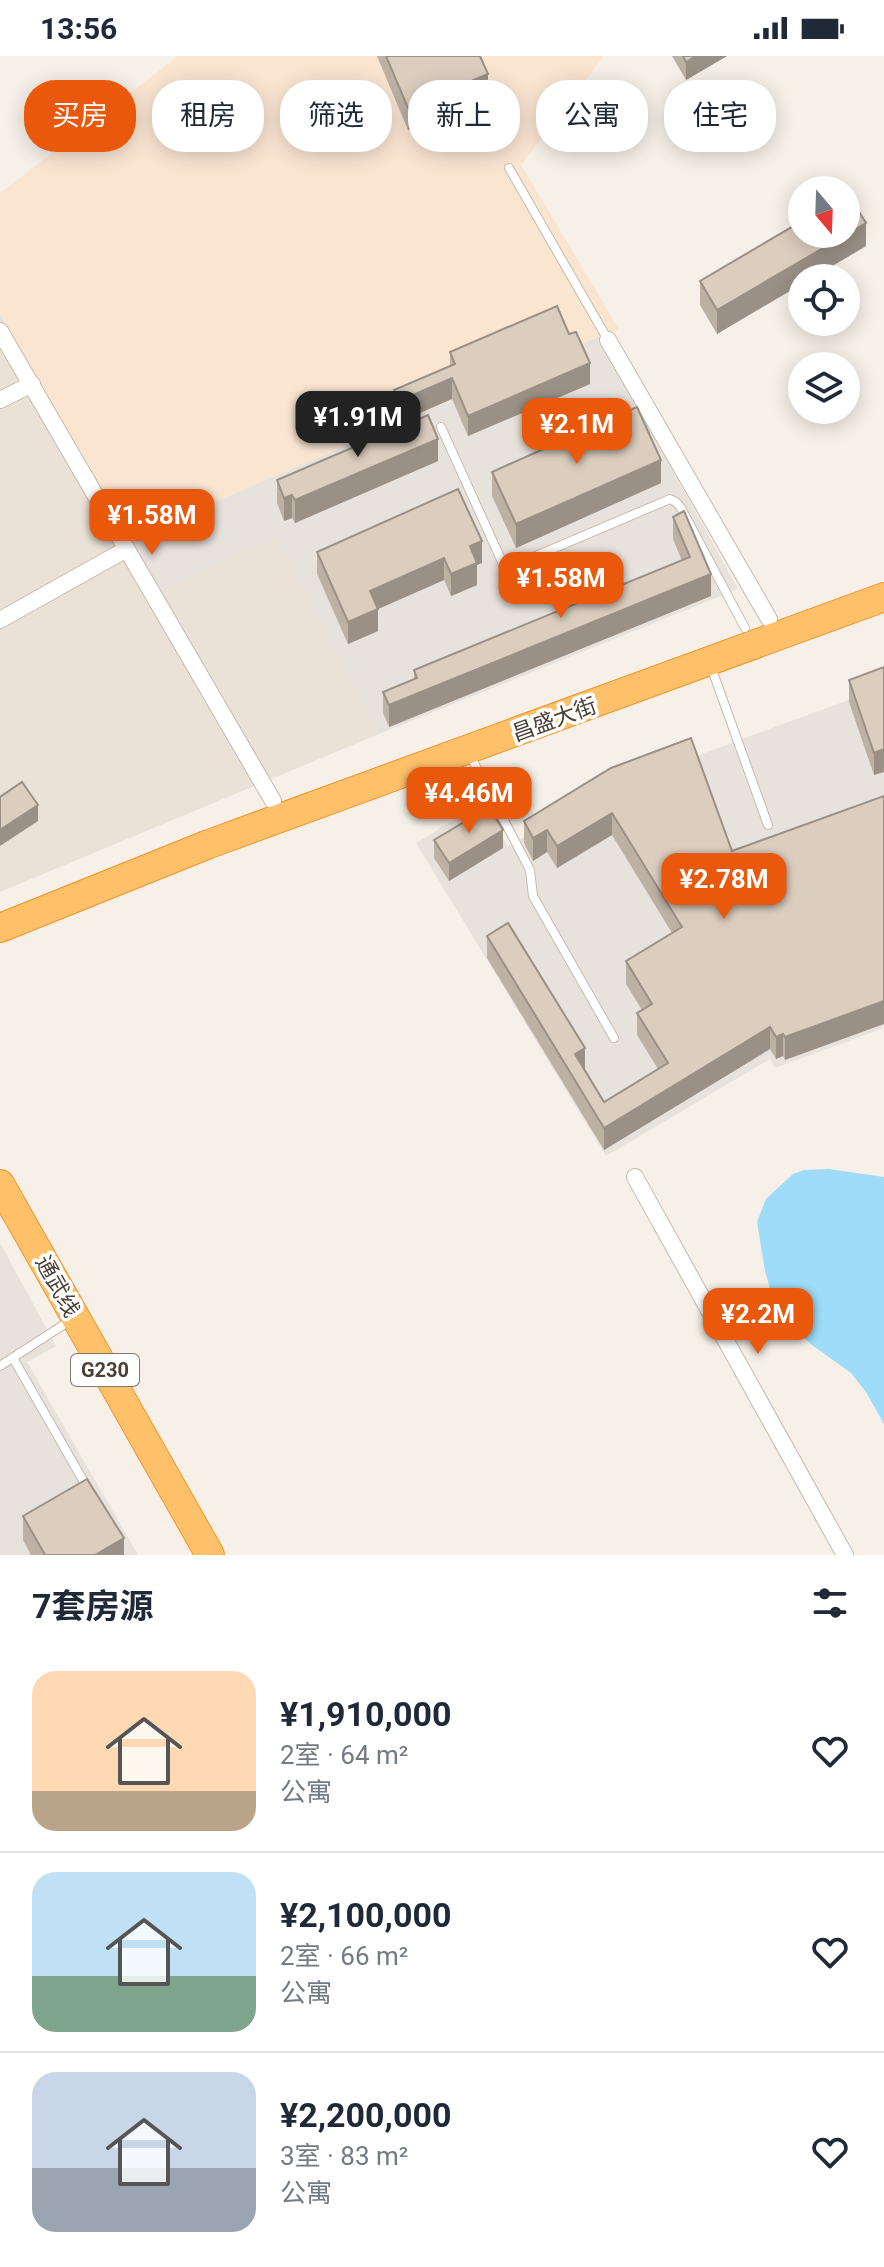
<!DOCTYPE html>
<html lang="zh">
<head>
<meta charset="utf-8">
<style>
  body { margin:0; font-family:Roboto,"Noto Sans SC",sans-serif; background:#f2f2f3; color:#1f2937; height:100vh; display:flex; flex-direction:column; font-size:30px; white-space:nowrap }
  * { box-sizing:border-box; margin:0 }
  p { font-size:26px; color:#747a83 }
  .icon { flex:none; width:44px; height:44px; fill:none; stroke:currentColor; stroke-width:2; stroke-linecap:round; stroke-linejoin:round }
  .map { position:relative; height:1499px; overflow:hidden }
  .panel { display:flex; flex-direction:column; background:#fff; flex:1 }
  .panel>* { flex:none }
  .top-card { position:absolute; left:24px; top:24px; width:836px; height:72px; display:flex; gap:16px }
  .needle { width:52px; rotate:161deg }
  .buttons { position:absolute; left:788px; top:120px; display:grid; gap:16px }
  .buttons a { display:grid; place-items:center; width:72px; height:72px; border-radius:50%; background:#fff; box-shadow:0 4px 20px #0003; font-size:40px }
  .price { position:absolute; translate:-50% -68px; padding:0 18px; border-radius:16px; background:#ea580c; color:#fff; font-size:26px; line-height:52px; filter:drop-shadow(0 2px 4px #0008) }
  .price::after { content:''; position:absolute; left:50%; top:48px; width:24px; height:18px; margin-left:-12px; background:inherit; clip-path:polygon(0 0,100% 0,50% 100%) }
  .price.active { background:#222; color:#fff }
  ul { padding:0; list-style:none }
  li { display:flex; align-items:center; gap:24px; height:200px; padding:0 32px }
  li+li { border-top:2px solid #e0e1e3 }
  li span { display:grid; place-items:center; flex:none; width:224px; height:160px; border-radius:24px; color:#555 }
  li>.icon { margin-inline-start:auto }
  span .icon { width:96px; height:96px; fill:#fffc; stroke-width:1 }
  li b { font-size:34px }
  h2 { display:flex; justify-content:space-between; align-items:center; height:96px; padding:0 32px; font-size:34px }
  .tag { padding:0 28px; border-radius:32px; background:#fff; box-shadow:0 4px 20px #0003; font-size:28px; line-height:72px }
  .tag.active { background:#ea580c; color:#fff }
  .status { display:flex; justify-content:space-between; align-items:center; height:56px; padding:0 40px; background:#fff; direction:ltr }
  .status svg { height:22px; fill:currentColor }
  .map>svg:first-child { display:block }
  .residential { fill:#eae2d6 }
  .commercial { fill:#fae5d1 }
  .industrial { fill:#e8e2dd }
  .water { fill:#9edcf9 }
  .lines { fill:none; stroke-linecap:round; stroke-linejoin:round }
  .lane-casing { stroke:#c6baac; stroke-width:10 }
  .street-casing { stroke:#c6baac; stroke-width:18 }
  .highway-casing { stroke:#ef9529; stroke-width:30 }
  .lane { stroke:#fff; stroke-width:8 }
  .street { stroke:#fff; stroke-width:16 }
  .highway { stroke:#ffc06a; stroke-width:28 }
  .wall { fill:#bdb1a4 }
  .shaded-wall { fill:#9a9086 }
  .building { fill:#dccebf; stroke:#9a9086; stroke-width:2 }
  .labels { text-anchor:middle; stroke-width:7; stroke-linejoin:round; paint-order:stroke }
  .shield { fill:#fff; stroke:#807972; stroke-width:2 }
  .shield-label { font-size:20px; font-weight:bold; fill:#4a4036 }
  .street-label { font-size:22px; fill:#4a4036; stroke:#fff }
</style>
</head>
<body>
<div class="status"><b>13:56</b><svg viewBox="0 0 49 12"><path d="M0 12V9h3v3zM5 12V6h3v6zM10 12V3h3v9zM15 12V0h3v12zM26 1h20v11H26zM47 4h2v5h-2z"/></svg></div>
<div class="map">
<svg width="884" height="1499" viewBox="0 0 884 1499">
  <rect width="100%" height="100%" fill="#f6f0e8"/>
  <polygon class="residential" points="0,258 155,535 278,481 379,678 0,836"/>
  <polygon class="commercial" points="178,0 604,0 521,109 619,273 126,484 0,258 0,137"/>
  <g class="industrial">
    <polygon points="599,281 738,533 379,678 278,482 155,535 126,484"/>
    <polygon points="884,631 884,972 775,1012 770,1003 606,1100 416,787 482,747 508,790 609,732"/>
    <polygon points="0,1187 56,1290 27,1306 138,1499 0,1499"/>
  </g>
  <polygon class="water" points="829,1113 884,1121 884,1368 866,1336 851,1317 812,1289 785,1265 775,1250 765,1215 757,1166 766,1143 793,1118 804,1114"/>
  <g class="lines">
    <defs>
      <g id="lane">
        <polyline points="509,112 608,284"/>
        <polyline points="441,371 503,508 517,508 670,443 676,446 681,452 745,572"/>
        <polyline points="710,608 768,769"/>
        <polyline points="470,699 530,814 533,840 614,982"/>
        <polyline points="13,1302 88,1433"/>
        <polyline points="0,1310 71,1264"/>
      </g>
      <g id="street">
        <polyline points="0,275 273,745"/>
        <polyline points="608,284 769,563"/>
        <polyline points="0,344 32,328"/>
        <polyline points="0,564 125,494"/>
        <polyline points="635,1121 845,1499"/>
      </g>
      <g id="highway">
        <polyline points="0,872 209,788 884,541"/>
        <polyline points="0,1128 210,1499"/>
      </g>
    </defs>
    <use href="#lane" class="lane-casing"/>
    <use href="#street" class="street-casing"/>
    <use href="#highway" class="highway-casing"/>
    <use href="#lane" class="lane"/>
    <use href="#street" class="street"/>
    <use href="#highway" class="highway"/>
  </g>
  <g class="wall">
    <polygon points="377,0 480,0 488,40 408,74"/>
    <polygon points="672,0 727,0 686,24"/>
    <polygon points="866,190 812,222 802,222 717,278 700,249 700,225"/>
    <polygon points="450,296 590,328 468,380 452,343 399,366 394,354 394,334 450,310"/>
    <polygon points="438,405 295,467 292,462 284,465 277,447 277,424"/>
    <polygon points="492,416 661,427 516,492 492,440"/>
    <polygon points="458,433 482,507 477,509 477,529 451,540 444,524 378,553 378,575 348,588 317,518 317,496"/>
    <polygon points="673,461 711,540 389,671 383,657 383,636 414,623 414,614 682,505 673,483"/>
    <polygon points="884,611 874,719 849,646 849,624"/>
    <polygon points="611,712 732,795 884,740 785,1004 783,1000 776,1003 770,993 604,1094 487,902 487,880 585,1015 604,1046 658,1013 637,979 637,957 642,954 626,928 626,905 672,877 612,779 557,812 547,796 533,805 524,787 524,765"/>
    <polygon points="434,784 503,792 449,825 434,802"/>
    <polygon points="23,1460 124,1499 31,1499 23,1484"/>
  </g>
  <g class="shaded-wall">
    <polygon points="696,0 727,0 686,24 686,6"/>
    <polygon points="488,18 488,40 408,74 408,52"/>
    <polygon points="866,167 866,190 812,222 802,222 802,228 717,278 717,254"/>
    <polygon points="590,307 590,328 468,380 468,360"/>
    <polygon points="452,322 452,343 399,366 399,345"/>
    <polygon points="438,383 438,405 295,467 295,444"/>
    <polygon points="661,404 661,427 516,492 516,468"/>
    <polygon points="292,439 292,462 284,465 284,442"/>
    <polygon points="482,485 482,507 477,509 477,529 451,540 451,518 470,490"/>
    <polygon points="444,502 444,524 378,553 378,575 348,588 348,566 370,535"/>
    <polygon points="711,518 711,540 389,671 389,649"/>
    <polygon points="884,693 884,716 874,719 874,697"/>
    <polygon points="38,749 38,765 0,790 0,774"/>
    <polygon points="612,757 612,779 557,812 557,790"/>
    <polygon points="503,774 503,792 449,825 449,807"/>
    <polygon points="547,774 547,796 533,805 533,782"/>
    <polygon points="884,945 884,968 785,1004 785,981"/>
    <polygon points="770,971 770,993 604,1094 604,1072"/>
    <polygon points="783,978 783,1000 776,1003 776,981"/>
    <polygon points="585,992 585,1015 575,998"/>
    <polygon points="124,1482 124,1499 95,1499"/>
  </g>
  <g class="building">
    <polygon points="386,0 480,0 488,18 408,52"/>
    <polygon points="683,0 696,0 686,6"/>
    <polygon points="848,138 866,167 717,254 700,225 802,165 802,178 846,178 846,139"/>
    <polygon points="557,250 569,278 576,276 590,307 468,360 452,322 399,345 394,334 455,308 450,296"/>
    <polygon points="637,351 661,404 516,468 492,416"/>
    <polygon points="428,359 438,383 295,444 292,439 284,442 277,424"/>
    <polygon points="458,433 482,485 470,490 477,507 451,518 444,502 370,535 378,553 348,566 317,496"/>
    <polygon points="684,455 711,518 389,649 383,636 417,622 414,614 690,501 673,461"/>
    <polygon points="884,611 884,693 874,697 849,624"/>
    <polygon points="691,682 732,795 884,740 884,945 785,981 783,978 776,981 770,971 604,1072 487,880 508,867 585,992 575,998 604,1046 668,1007 637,957 652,948 626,905 682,871 612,757 557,790 547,774 533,782 524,765 611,712"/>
    <polygon points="22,726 38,749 0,774 0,741"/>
    <polygon points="489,751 503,774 449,807 434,784"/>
    <polygon points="87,1423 124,1482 95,1499 45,1499 23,1460"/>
  </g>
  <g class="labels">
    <rect class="shield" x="71" y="1298" width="68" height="32" rx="6"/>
    <g class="shield-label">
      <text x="105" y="1321">G230</text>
    </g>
    <g class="street-label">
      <text transform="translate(554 663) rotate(-20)" y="8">昌盛大街</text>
      <text transform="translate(58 1230) rotate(61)" y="8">通武线</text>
    </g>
  </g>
</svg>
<div class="buttons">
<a><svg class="needle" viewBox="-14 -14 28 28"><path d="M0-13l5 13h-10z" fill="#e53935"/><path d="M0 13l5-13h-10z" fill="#747a83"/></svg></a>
<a><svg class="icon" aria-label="locate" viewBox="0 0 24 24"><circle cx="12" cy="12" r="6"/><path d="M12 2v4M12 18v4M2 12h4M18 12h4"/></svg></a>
<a><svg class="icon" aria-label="layers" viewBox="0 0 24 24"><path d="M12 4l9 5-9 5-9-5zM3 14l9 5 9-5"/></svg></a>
</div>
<b class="price active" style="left:358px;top:403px">¥1.91M</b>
<b class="price" style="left:577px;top:410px">¥2.1M</b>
<b class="price" style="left:152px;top:501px">¥1.58M</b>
<b class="price" style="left:561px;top:564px">¥1.58M</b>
<b class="price" style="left:469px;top:779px">¥4.46M</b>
<b class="price" style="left:724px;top:865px">¥2.78M</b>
<b class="price" style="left:758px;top:1300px">¥2.2M</b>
<div class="top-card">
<a class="tag active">买房</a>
<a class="tag">租房</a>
<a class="tag">筛选</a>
<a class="tag">新上</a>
<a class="tag">公寓</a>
<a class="tag">住宅</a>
</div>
</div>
<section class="panel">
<h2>7套房源<svg class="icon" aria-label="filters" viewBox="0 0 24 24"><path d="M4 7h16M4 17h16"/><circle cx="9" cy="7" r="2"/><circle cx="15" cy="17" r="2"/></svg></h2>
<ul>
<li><span style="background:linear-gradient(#ffd9b3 75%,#b9a48a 0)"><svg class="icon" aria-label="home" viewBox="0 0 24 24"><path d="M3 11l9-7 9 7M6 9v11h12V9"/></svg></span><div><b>¥1,910,000</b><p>2室 · 64 m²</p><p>公寓</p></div><svg class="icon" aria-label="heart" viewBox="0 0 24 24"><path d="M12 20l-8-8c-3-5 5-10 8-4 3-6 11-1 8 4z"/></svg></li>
<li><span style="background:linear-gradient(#bfe0f5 65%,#7fa58c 0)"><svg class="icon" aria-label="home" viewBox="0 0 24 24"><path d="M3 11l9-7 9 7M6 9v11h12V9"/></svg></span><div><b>¥2,100,000</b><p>2室 · 66 m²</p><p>公寓</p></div><svg class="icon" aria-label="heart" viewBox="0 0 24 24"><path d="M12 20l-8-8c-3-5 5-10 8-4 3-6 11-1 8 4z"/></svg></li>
<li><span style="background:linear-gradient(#c9d6e8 60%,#9aa5b1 0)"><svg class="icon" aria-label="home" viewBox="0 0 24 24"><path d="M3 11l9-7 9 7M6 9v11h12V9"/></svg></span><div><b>¥2,200,000</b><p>3室 · 83 m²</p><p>公寓</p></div><svg class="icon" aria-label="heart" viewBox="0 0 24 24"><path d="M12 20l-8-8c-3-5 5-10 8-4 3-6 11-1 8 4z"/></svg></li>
</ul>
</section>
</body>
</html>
